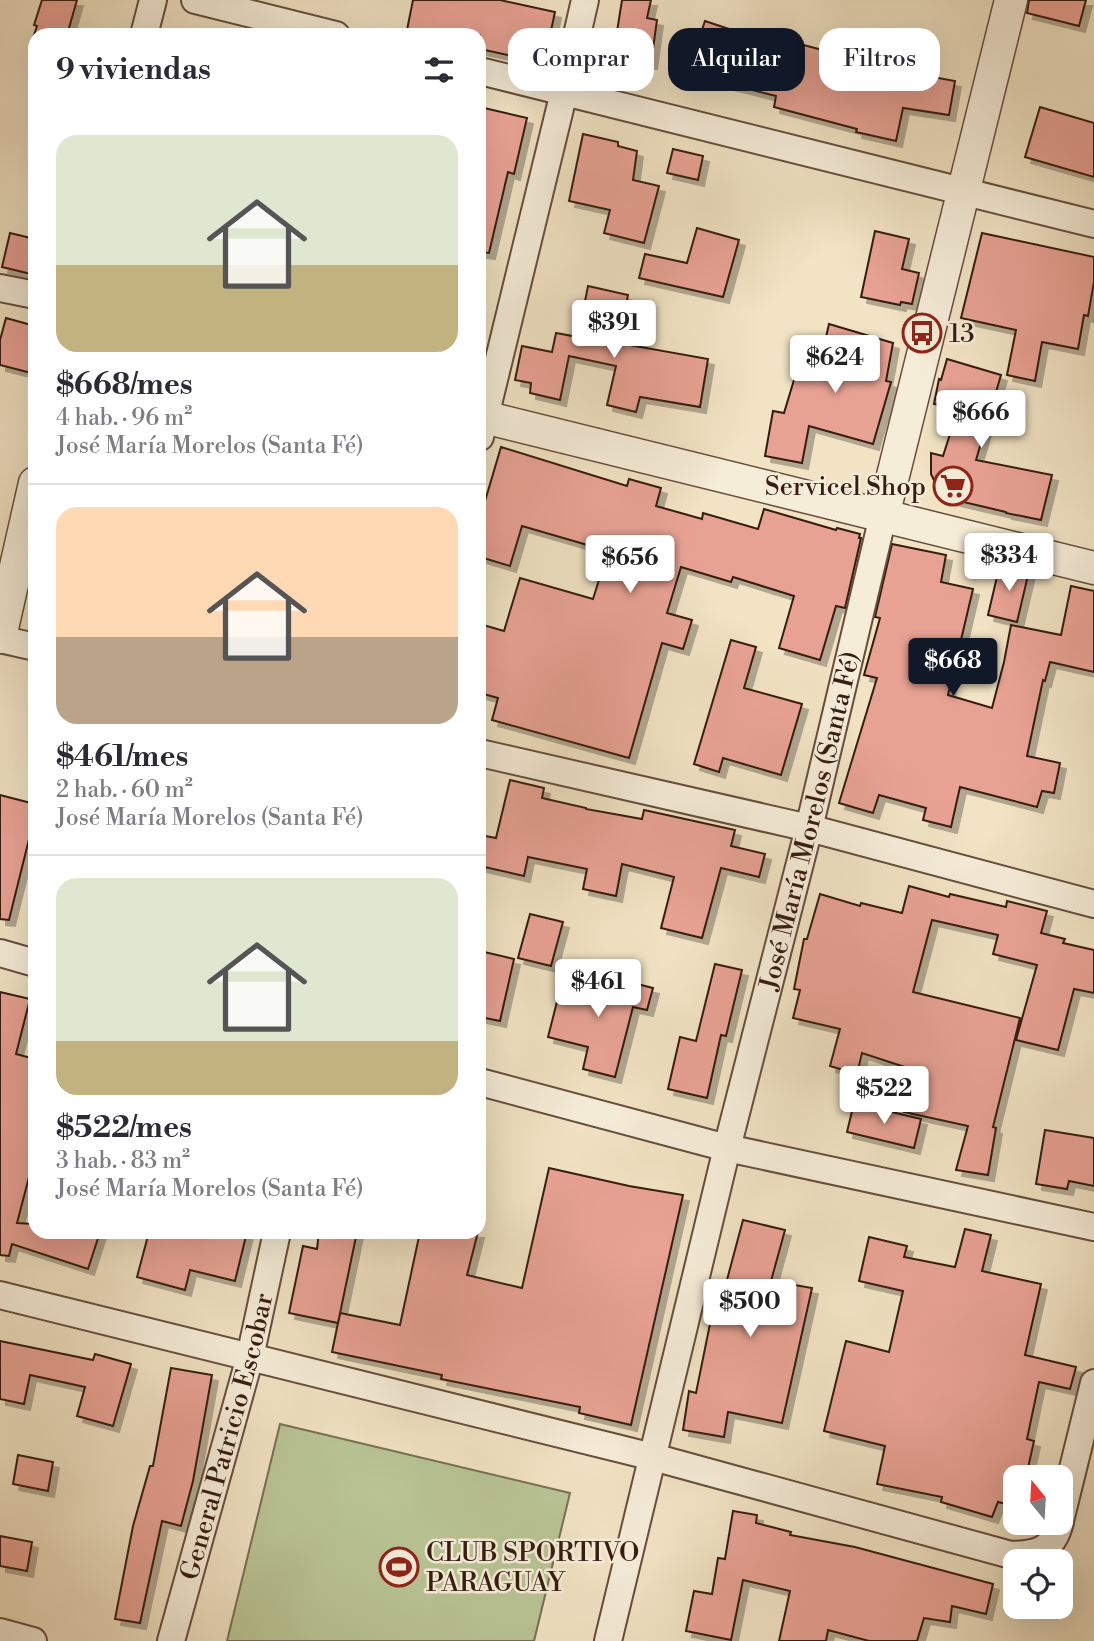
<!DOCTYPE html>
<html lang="es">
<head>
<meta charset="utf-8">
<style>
  body { margin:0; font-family:"Libre Bodoni",serif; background:#f7f7f7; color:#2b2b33; height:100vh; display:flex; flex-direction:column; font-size:26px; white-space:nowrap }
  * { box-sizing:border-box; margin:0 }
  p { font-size:23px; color:#7c7c81 }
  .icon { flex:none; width:38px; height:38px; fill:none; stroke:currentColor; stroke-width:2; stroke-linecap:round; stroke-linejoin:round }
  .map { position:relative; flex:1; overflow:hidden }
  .drawer { position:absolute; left:28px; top:28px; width:458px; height:1211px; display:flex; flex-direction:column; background:#fff; border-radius:21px; box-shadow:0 7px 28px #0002 }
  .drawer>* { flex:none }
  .guide { position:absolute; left:508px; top:28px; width:481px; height:63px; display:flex; gap:14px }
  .needle { width:46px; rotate:342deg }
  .fabs { position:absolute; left:1003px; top:1465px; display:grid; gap:14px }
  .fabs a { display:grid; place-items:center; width:70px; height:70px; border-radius:14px; background:#fff; box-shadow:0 7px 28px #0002; font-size:35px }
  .price { position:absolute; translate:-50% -60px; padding:0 16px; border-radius:7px; background:#fff; color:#222; font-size:23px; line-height:46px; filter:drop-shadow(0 2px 4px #0008) }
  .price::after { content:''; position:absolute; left:50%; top:42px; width:21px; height:16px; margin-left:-10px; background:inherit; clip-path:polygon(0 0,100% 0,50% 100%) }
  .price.selected { background:#111827; color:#fff }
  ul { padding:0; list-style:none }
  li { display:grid; align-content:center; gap:14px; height:371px; padding:0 28px }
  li+li { border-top:2px solid #e1e1e2 }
  li span { display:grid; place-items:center; height:217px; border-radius:21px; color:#555 }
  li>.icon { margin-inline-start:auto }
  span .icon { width:126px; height:126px; fill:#fffc; stroke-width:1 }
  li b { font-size:30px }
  h2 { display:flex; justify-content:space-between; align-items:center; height:84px; padding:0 28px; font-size:30px }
  .pill { padding:0 24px; border-radius:21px; background:#fff; box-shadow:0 7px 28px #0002; font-size:24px; line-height:63px }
  .pill.selected { background:#111827; color:#fff }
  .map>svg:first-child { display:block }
  .green { fill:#b9c495; stroke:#787052; stroke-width:2 }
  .building { fill:#e8a294; stroke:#361d10; stroke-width:2; filter:url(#shadow) }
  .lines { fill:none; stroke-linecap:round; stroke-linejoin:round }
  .minor-casing { stroke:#654e3d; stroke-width:30 }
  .tertiary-casing { stroke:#654e3d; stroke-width:35 }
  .minor { stroke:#f6edd9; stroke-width:26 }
  .tertiary { stroke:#f6edd9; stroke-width:32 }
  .labels { text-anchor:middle; stroke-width:5; stroke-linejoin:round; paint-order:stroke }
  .poi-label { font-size:26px; fill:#361d10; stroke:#f6edd9; text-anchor:start }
  .street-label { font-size:26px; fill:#361d10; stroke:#f6edd9 }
</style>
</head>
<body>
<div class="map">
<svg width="1094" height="1641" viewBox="0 0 1094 1641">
  <defs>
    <filter id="shadow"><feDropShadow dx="6" dy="6" stdDeviation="0" flood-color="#0004"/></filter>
  </defs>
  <rect width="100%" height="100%" fill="#f1e3c4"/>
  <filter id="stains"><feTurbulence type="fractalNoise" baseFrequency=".00286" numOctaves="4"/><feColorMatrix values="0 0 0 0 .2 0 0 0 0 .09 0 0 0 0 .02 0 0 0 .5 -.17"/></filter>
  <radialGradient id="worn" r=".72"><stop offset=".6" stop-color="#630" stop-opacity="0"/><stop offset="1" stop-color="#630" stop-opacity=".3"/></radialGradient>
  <polygon class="green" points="280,1424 570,1493 534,1641 227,1641"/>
  <g class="building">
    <polygon points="42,0 77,0 67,35 34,35 37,26 34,25"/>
    <polygon points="413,0 500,0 555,12 544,63 480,49 480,35 406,35"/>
    <polygon points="622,0 651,0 647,18 657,20 651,63 613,57"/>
    <polygon points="1029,0 1086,0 1079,26 1027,13"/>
    <polygon points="705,21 744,34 791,46 792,42 872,63 873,57 912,66 911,73 955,81 949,115 903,108 896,141 856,132 857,129 774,107 776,96 728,84 688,70"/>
    <polygon points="1040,107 1094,123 1094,177 1025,157"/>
    <polygon points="484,108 527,118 514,174 508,172 489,253 480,252 480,128"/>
    <polygon points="583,134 618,142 618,146 637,151 633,180 659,186 644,243 604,233 610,210 569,201"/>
    <polygon points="673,149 703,156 698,180 667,173"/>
    <polygon points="697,228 739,240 723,297 639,278 645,254 687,263"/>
    <polygon points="875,231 909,239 902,269 919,273 912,304 901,302 900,305 861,297"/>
    <polygon points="10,233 35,239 35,275 2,267"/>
    <polygon points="982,233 1094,257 1094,282 1088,316 1084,315 1078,349 1042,342 1035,381 1007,375 1016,330 961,318"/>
    <polygon points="588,286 628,295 618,343 708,359 700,407 640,397 636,412 607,405 616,366 569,356 560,400 530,393 531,383 515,380 522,346 552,352 556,333 578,337"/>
    <polygon points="6,318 35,326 35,374 0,365 0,340"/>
    <polygon points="829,324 893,343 886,381 891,382 873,444 809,426 802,463 765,456 773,411 784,413 797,370 817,376"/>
    <polygon points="947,359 1001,375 976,460 1052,475 1041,520 1006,513 1006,512 942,497 931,474 931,453 943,456 958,409 934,404 939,379 941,380"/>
    <polygon points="501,447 627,486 629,479 661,488 656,506 702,519 703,513 758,529 764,509 836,530 837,528 860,534 859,538 861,538 845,608 836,606 820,660 779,648 794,596 733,577 731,582 681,567 667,613 692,620 683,649 662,643 629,758 492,720 498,698 480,693 480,624 504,631 520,578 593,599 608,551 522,526 510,566 480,557 480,518"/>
    <polygon points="892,544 946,555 941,582 973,589 948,695 992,708 1004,662 1011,625 1061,635 1071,586 1094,591 1094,672 1050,662 1045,681 1043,680 1027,756 1060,763 1054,793 1042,791 1037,807 960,787 951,827 923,820 926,808 879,795 873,813 839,803 877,678 864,675 880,618 875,617"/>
    <polygon points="1000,564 1029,571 1017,622 988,615"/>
    <polygon points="731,640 756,647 744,688 802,704 781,775 723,758 719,772 694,764"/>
    <polygon points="510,780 544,788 542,798 586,808 586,809 642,819 644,810 735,830 731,846 765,854 759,877 721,868 702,938 661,928 674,877 622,864 616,896 583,889 587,869 528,857 524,876 480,866 480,835 496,838"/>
    <polygon points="0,795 35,804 35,815 9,920 0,919"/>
    <polygon points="909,886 949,897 950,894 1006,907 1007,901 1047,911 1041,933 1065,939 1063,943 1094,950 1094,993 1074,989 1058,1050 1016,1040 1037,965 993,954 998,935 932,920 913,992 1020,1018 993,1127 996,1128 988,1175 956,1170 968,1126 904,1112 914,1070 862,1053 857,1074 830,1066 840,1029 793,1018 800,990 794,989 804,939 807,939 820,894 860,906 861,903 902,913"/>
    <polygon points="530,914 563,922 551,966 518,958"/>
    <polygon points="480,951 514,959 500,1021 480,1017"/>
    <polygon points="715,964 742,970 726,1036 721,1035 707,1098 668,1089 680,1037 696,1041"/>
    <polygon points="610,977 653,988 647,1010 633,1007 615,1077 583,1069 588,1047 548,1037 563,978 607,989"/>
    <polygon points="0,992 30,999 16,1054 35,1059 35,1154 17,1223 35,1224 35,1232 100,1232 88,1269 12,1244 9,1256 0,1255"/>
    <polygon points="854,1103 921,1119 914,1148 847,1132"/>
    <polygon points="1045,1130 1094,1138 1094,1186 1069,1181 1067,1189 1036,1184"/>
    <polygon points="549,1168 629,1186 683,1195 631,1425 579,1413 580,1407 441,1379 442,1375 332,1352 340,1313 400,1325 420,1232 478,1232 467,1275 522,1288"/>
    <polygon points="743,1220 785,1230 771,1281 812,1288 782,1423 728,1412 724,1437 683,1430 689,1391 696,1393 714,1304 720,1306"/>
    <polygon points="965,1229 991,1235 982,1271 1041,1284 1025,1355 1076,1367 1070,1389 1039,1382 1027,1439 1034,1441 1026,1477 1015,1477 1015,1506 998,1502 992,1517 941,1502 942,1497 877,1484 885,1446 824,1431 846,1341 889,1352 903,1291 859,1281 869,1237 907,1246 904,1257 955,1267"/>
    <polygon points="149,1232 247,1232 235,1281 190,1270 185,1290 137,1277"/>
    <polygon points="319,1232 357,1232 338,1323 289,1313 303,1246 317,1249"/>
    <polygon points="0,1341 93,1360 95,1354 131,1364 113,1426 77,1416 85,1387 30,1375 24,1404 0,1399"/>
    <polygon points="171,1368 212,1375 193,1481 181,1526 162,1521 140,1623 115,1619 133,1526 150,1466 153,1466"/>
    <polygon points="18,1455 53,1462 48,1491 13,1484"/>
    <polygon points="733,1511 757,1515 756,1523 791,1532 790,1535 855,1547 993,1584 986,1614 952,1606 950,1622 924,1618 917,1641 869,1641 828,1630 826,1641 779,1641 790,1591 743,1580 731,1640 686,1631 694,1591 712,1594 718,1558 725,1559"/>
    <polygon points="0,1536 32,1542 27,1571 0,1566"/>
  </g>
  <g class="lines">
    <defs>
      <g id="minor">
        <polyline points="195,0 336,35"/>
        <polyline points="144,35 153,0"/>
        <polyline points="480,71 1094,224"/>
        <polyline points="0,288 35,295"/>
        <polyline points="480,437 564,92 585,0"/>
        <polyline points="0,639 35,647"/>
        <polyline points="480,753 809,828 1094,904"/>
        <polyline points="0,953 35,963"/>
        <polyline points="480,1082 727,1148 1094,1227"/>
        <path d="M0,1295l653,162 358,98c26,-1 42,-4 49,-33"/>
        <polyline points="1060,1521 1094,1383"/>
        <polyline points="0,1632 33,1641"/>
        <path id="s1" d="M171,1641l79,-284 27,-125"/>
        <path id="s2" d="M608,1641l119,-493 82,-320 74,-312"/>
      </g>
      <g id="tertiary">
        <polyline points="480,416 1094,568"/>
        <polyline points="883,516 1011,0"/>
        <polyline points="0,637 35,483"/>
      </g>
    </defs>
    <use href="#minor" class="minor-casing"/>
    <use href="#tertiary" class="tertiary-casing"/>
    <use href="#minor" class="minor"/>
    <use href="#tertiary" class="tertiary"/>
  </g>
  <defs>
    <symbol id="bus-ring" viewBox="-11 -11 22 22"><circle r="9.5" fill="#f6edd9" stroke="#8f2418" stroke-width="1.5"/><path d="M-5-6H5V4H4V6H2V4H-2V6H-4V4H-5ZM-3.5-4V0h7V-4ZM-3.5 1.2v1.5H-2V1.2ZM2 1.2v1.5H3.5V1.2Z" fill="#8f2418"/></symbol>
    <symbol id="supermarket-ring" viewBox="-11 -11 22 22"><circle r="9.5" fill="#f6edd9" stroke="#8f2418" stroke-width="1.5"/><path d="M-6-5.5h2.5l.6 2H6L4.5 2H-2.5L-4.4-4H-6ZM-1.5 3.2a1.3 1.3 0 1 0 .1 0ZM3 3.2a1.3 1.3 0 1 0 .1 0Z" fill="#8f2418"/></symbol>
    <symbol id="stadium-ring" viewBox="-11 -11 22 22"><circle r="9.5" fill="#f6edd9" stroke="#8f2418" stroke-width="1.5"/><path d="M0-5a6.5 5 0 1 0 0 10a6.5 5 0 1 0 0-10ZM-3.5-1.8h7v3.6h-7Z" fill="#8f2418"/></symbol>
  </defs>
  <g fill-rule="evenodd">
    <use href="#bus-ring" x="900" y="311" width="44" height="44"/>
    <use href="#supermarket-ring" x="931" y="464" width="44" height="44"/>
    <use href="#stadium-ring" x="377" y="1545" width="44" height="44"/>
  </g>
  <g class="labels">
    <g class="poi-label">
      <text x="949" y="342">13</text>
      <text x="926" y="495" text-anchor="end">Servicel Shop</text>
      <text x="426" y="1561">CLUB SPORTIVO<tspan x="426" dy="30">PARAGUAY</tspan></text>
    </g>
    <g class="street-label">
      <text dy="9" stroke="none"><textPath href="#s2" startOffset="845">José María Morelos (Santa Fé)</textPath></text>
      <text dy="9" stroke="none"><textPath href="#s1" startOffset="212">General Patricio Escobar</textPath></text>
    </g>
  </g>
  <rect width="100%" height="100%" filter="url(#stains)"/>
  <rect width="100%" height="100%" fill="url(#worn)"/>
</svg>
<div class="fabs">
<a><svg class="needle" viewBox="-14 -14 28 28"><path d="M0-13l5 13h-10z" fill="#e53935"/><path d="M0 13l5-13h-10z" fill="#7c7c81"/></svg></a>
<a><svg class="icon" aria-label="locate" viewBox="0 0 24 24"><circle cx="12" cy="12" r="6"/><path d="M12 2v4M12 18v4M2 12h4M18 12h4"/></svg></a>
</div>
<b class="price" style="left:614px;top:360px">$391</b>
<b class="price" style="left:835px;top:395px">$624</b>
<b class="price" style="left:981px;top:450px">$666</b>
<b class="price" style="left:1009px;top:593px">$334</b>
<b class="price" style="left:630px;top:595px">$656</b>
<b class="price selected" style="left:953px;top:698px">$668</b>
<b class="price" style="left:598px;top:1019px">$461</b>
<b class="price" style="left:884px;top:1126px">$522</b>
<b class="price" style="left:750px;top:1339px">$500</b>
<div class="guide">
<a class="pill">Comprar</a>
<a class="pill selected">Alquilar</a>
<a class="pill">Filtros</a>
</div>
<section class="drawer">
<h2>9 viviendas<svg class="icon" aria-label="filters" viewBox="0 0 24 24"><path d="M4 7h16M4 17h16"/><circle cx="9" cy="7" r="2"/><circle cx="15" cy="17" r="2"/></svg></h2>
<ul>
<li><span style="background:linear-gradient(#dfe7d0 60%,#c2b280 0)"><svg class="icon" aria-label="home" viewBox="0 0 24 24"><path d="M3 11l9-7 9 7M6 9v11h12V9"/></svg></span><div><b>$668/mes</b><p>4 hab. · 96 m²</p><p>José María Morelos (Santa Fé)</p></div></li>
<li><span style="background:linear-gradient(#ffd9b3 60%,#b9a48a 0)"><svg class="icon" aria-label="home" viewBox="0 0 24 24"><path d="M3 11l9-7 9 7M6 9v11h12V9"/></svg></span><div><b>$461/mes</b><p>2 hab. · 60 m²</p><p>José María Morelos (Santa Fé)</p></div></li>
<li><span style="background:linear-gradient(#dfe7d0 75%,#c2b280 0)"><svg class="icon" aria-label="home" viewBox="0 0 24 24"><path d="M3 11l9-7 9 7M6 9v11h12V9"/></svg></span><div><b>$522/mes</b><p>3 hab. · 83 m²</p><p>José María Morelos (Santa Fé)</p></div></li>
</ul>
</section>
</div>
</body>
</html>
